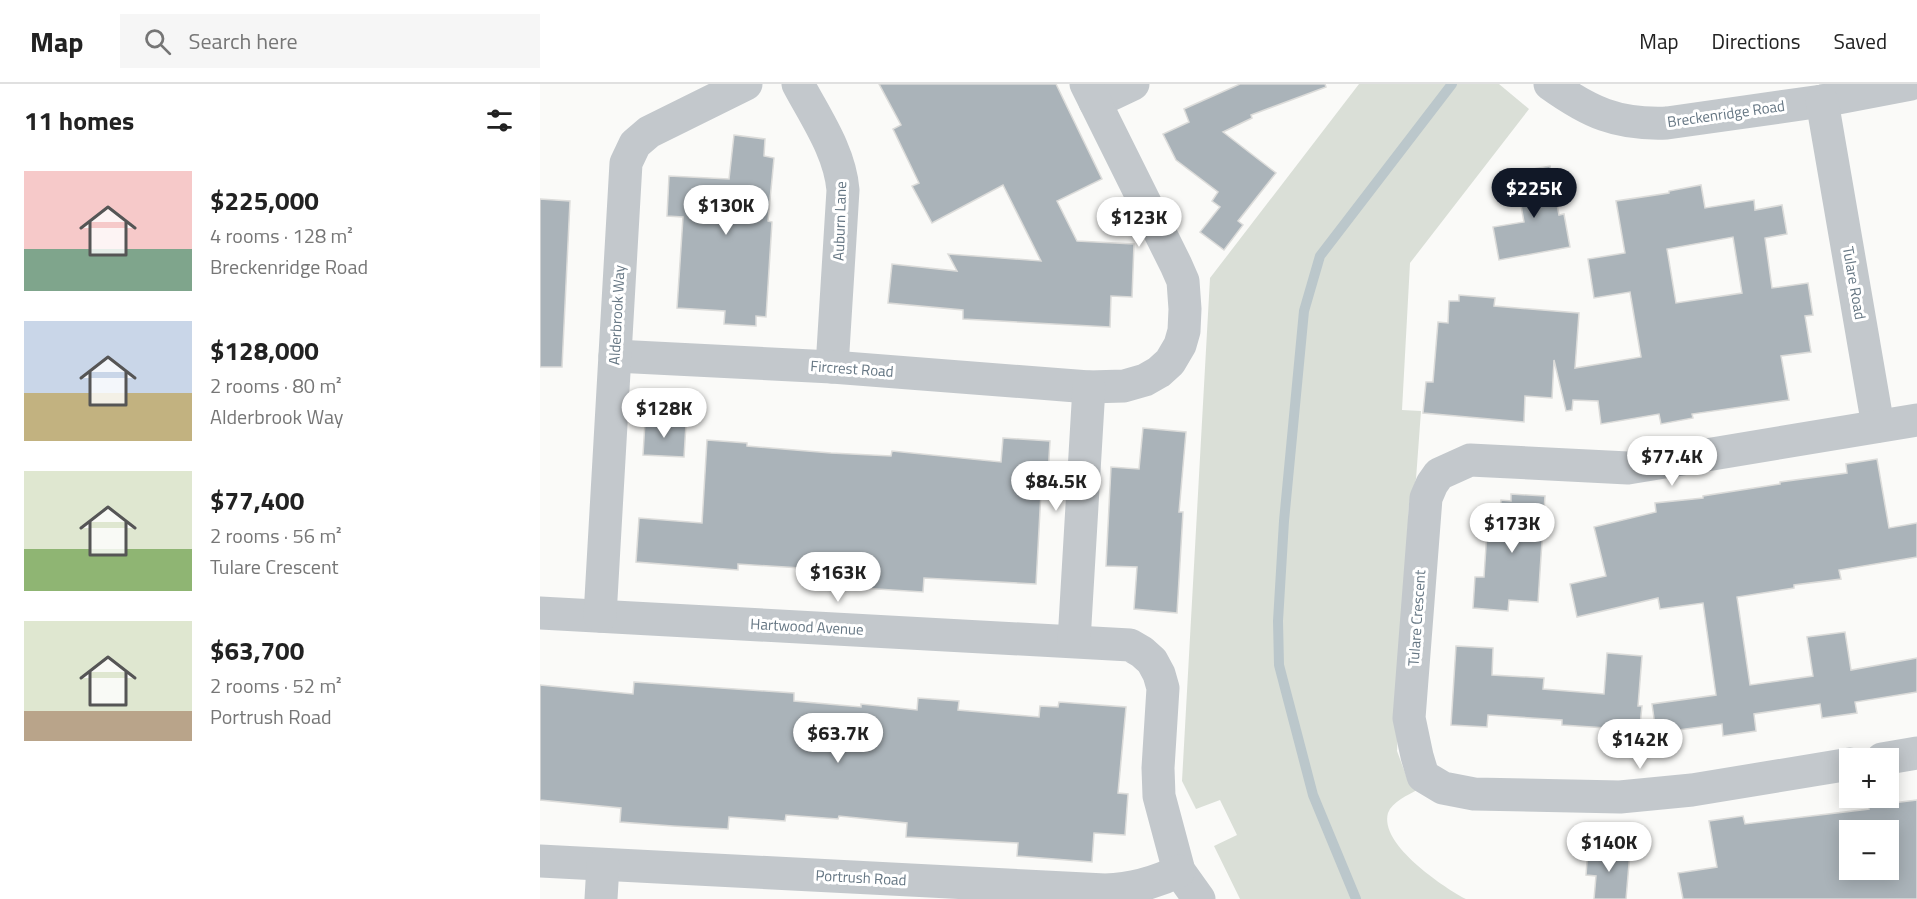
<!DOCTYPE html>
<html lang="en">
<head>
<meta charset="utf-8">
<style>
  body { margin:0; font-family:"Titillium Web",sans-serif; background:#f6f6f6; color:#222; height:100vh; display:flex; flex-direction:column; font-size:22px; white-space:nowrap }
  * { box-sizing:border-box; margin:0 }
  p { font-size:20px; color:#767676 }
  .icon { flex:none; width:33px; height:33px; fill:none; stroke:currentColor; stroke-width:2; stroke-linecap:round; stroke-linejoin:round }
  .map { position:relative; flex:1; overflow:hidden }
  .details { display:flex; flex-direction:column; background:#fff; width:540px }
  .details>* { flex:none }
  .fabs { position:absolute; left:1299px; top:664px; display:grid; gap:12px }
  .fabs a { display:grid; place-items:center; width:60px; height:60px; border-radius:0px; background:#fff; box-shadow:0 3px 15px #0003; font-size:30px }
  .price { position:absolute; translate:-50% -51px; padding:0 14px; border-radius:21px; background:#fff; color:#222; font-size:20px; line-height:39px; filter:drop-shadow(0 2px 3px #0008) }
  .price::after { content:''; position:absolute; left:50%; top:36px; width:18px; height:14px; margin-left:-9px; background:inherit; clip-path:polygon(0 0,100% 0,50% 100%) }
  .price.current { background:#111827; color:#fff }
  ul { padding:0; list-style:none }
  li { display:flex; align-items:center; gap:18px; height:150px; padding:0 24px }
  li span { display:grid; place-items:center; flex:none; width:168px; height:120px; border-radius:0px; color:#555 }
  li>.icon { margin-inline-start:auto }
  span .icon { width:72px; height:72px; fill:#fffc; stroke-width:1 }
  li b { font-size:26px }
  h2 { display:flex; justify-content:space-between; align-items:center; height:72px; padding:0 24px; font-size:26px }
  header { display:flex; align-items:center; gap:36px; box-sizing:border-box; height:84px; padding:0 30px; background:#fff; border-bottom:2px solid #e0e0e0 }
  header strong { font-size:28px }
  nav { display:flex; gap:33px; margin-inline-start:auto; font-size:21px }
  .search { width:420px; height:54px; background:#f6f6f6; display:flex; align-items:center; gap:15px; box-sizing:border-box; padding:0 21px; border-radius:0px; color:#767676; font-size:22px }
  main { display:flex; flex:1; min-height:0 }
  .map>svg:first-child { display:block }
  .green { fill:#dadfd7 }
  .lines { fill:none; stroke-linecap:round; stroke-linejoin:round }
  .stream { stroke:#bbc7cb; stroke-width:10 }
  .building { fill:#aab3b9; stroke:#dcdcda; stroke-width:1.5; fill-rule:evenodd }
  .street { stroke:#c3c8cc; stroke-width:33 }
  .labels { text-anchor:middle; stroke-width:6; stroke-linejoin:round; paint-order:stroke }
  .street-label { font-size:15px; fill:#657683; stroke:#fff }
</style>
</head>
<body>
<header>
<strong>Map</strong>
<div class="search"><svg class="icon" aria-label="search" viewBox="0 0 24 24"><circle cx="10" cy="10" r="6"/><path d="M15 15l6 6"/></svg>Search here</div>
<nav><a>Map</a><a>Directions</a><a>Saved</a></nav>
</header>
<main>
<section class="details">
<h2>11 homes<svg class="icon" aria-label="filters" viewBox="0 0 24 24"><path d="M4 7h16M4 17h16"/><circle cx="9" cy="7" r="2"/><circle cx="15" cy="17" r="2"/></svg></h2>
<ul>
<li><span style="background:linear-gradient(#f6c9c9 65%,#7fa58c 0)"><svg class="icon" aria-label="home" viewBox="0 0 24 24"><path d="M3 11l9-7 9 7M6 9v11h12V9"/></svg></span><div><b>$225,000</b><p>4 rooms · 128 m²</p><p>Breckenridge Road</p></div></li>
<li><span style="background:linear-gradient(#c9d6e8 60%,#c2b280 0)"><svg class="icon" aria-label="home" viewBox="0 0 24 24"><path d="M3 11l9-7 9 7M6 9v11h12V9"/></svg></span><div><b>$128,000</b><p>2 rooms · 80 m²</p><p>Alderbrook Way</p></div></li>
<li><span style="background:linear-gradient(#dfe7d0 65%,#8fb573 0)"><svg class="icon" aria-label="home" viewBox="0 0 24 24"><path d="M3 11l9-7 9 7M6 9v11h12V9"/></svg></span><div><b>$77,400</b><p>2 rooms · 56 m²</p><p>Tulare Crescent</p></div></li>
<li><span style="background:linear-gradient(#dfe7d0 75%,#b9a48a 0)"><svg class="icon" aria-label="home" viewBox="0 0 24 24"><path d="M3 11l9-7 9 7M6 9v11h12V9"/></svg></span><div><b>$63,700</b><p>2 rooms · 52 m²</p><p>Portrush Road</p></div></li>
</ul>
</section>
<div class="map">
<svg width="1377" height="815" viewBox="0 0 1377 815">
  <rect width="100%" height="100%" fill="#fafaf8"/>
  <path class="green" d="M819,0h140l30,25 -119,154 -8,147 19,1 -5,68 -7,25 -12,247 10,27 10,12c-9,5 -25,12 -29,23 -9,31 55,74 78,86h-226l-26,-53 23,-11 -17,-35 -24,9 -14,-28 28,-503z"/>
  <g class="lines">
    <polyline class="stream" points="816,815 773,711 739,581 738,537 744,437 764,227 780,172 912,0"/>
  </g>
  <g class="building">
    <polygon points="339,0 516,0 562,95 517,117 537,157 594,160 592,213 571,212 570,243 423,235 423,226 348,219 352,180 417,187 408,170 501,177 463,101 392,139 372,102 379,99 353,45 361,41"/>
    <polygon points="700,0 785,0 786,3 711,31 712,34 683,48 736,89 698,137 703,141 684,166 660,148 680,123 672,117 678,108 636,76 623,50 649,38 644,25"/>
    <polygon points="194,51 225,55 224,72 234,74 228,137 232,138 226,233 216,232 216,242 184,240 185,227 137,224 143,133 127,132 129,92 189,95"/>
    <polygon points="1010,82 1019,131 1024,130 1030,163 959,176 953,143 984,138 975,88"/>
    <path d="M1161,101l4,23 49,-8 1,10 27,-5 5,29 -22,4 7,50 36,-5 5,32 -8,1 6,36 -30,4 8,44 -97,14 1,4 -32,6 -2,-10 -58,10 -3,-23 -25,-1 -1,10 -6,1 -12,-51 -2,38 -27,-2 -1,26 -101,-9 3,-31h7l5,-60 10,1 1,-22h10v-6l36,3 -1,8 85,7 -4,55 66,-11 -11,-65 -36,6 -6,-39 37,-6 -9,-52 53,-8v-2zM1193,153l9,56 -66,10 -9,-54z"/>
    <polygon points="0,115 30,117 22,283 0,283"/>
    <polygon points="105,338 146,340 144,373 103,371"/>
    <polygon points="603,344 646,348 639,428 643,428 637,529 594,525 597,483 566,482 571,383 599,385"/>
    <polygon points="463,354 510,357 508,390 502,390 496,500 384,494 383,508 275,501 276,485 198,480 198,486 96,478 99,434 162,439 167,356 207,359 207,362 291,369 351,372 352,367 461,378"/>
    <polygon points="1337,375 1349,444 1377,439 1377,473 1299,486 1301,495 1254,501 1254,504 1197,513 1210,601 1273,592 1267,553 1305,548 1311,586 1377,574 1377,608 1315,618 1317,629 1282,634 1280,620 1214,630 1216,647 1183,652 1182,640 1116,649 1112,620 1176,611 1163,519 1120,525 1118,514 1037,533 1030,500 1066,492 1054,443 1116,428 1115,419 1163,414 1163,412 1240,400 1240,398 1307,389 1306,380"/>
    <polygon points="971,410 1005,412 998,518 969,516 968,527 933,524 935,493 944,493 948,431 960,431 961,416 971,417"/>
    <polygon points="916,562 953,564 952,591 1004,594 1003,605 1064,610 1067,569 1102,572 1098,622 1102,622 1099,651 1096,652 1096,657 1065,655 1066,644 1022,641 1022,636 948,631 947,643 911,641"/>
    <polygon points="94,598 254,609 254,617 321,623 321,620 377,626 378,614 419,617 418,626 499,633 500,622 518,623 519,618 586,623 578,709 588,710 585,751 554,749 552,778 477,772 478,759 366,753 367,739 299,732 298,735 246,731 245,737 189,733 188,745 133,742 80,738 81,724 0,716 0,601 93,610"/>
    <path d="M1377,716v99h-234l-5,-26 39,-6 -8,-46 34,-5 2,8 124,-15 -1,-3zM1310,747h38v39h-38z"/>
    <polygon points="1048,764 1090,768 1086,815 1054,815 1056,792 1046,791"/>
  </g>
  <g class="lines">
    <g class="street">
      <path d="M258,0c18,34 42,68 45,106l-11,177"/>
      <path d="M1010,0c39,28 67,41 117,39l155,-22 89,-17"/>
      <polyline points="1282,17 1338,342"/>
      <polyline points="555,18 593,0"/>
      <polyline points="75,272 292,283 549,303 584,302 605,296 619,288 630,278 640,261 644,247 645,225 643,197 636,181 546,0"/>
      <polyline points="0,529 590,561 602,568 612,577 619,590 623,604 618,684 619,712 639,787 659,815"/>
      <polyline points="60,532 86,79 95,60 109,48 206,0"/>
      <polyline points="534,557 549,303"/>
      <polyline points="1342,675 1377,669"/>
      <polyline points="1310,680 1152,706 1080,713 934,710 903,704 883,692 877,672 869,634 886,414 892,400 899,390 930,376 1088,384 1377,336"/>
      <path d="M0,777l565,29c27,-1 50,-7 74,-19"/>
      <polyline points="61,815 63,781"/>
    </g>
  </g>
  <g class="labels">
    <g class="street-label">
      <text transform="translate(1186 30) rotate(-8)" y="5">Breckenridge Road</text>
      <text transform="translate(300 137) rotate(-88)" y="5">Auburn Lane</text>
      <text transform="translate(1314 199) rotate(80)" y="5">Tulare Road</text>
      <text transform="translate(77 231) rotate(-87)" y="5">Alderbrook Way</text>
      <text transform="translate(312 285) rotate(4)" y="5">Fircrest Road</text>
      <text transform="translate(877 534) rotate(-86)" y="5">Tulare Crescent</text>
      <text transform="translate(267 543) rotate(3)" y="5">Hartwood Avenue</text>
      <text transform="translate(321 794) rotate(3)" y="5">Portrush Road</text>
    </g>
  </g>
</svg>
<div class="fabs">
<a>+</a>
<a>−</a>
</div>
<b class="price current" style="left:994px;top:135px">$225K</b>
<b class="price" style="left:186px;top:152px">$130K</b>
<b class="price" style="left:599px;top:164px">$123K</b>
<b class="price" style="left:124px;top:355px">$128K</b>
<b class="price" style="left:1132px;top:403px">$77.4K</b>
<b class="price" style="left:516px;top:428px">$84.5K</b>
<b class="price" style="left:972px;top:470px">$173K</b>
<b class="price" style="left:298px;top:519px">$163K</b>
<b class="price" style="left:298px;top:680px">$63.7K</b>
<b class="price" style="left:1100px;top:686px">$142K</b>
<b class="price" style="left:1069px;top:789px">$140K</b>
</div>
</main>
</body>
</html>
